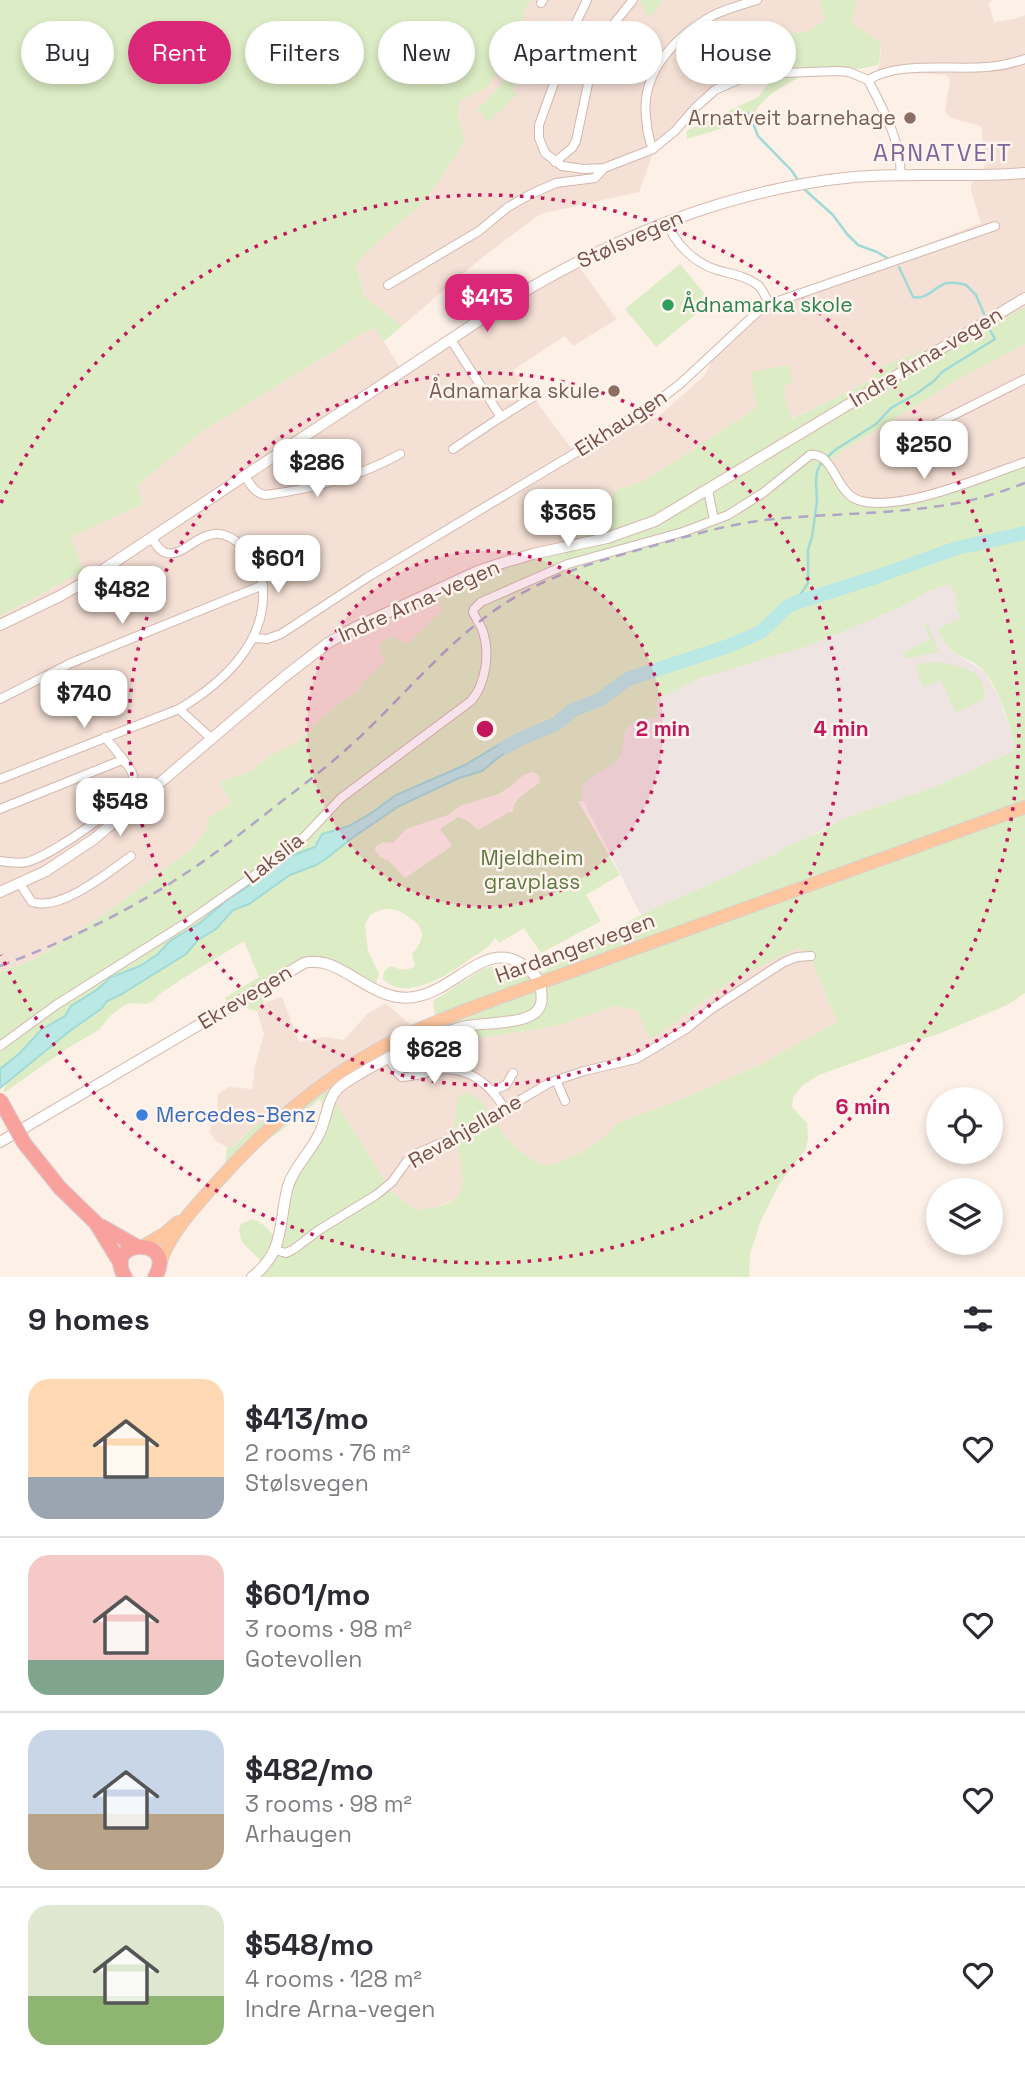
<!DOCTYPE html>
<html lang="en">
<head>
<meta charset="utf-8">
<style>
  body { margin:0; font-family:"Space Grotesk",sans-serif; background:#f7f7f7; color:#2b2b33; height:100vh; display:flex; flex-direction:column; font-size:26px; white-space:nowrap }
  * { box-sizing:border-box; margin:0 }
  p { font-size:23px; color:#7c7c81 }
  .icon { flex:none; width:38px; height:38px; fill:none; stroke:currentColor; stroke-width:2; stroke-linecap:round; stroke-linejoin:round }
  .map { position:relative; height:1277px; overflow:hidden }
  .details { display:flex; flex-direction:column; background:#fff; flex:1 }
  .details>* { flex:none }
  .guide { position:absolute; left:21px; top:21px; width:984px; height:63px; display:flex; gap:14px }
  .fabs { position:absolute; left:926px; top:1087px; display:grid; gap:14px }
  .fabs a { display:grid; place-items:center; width:77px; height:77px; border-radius:50%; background:#fff; box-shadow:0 4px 10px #0003; font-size:35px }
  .price { position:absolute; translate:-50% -60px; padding:0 16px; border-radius:14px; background:#fff; color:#222; font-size:23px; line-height:46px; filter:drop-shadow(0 2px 4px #0008) }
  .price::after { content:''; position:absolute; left:50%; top:42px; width:21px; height:16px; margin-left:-10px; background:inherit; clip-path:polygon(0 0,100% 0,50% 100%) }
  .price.active { background:#db2777; color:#fff }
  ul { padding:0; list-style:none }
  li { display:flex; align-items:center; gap:21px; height:175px; padding:0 28px }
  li+li { border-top:2px solid #e1e1e2 }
  li span { display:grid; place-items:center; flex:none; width:196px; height:140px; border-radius:21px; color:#555 }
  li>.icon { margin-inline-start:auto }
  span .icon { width:84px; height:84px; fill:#fffc; stroke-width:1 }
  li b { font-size:30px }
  h2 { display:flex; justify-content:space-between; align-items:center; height:84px; padding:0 28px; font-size:30px }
  .chip { padding:0 24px; border-radius:32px; background:#fff; box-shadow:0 4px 10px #0003; font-size:24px; line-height:63px }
  .chip.active { background:#db2777; color:#fff }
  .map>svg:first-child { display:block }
  .residential { fill:#f5e0d5 }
  .industrial { fill:#eee4e1 }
  .green { fill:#dcecc4; fill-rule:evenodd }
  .water { fill:#bae8e5; stroke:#a0dad7; stroke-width:2 }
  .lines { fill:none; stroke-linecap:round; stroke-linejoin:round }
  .stream { stroke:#a0dad7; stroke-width:2.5 }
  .river { stroke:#bae8e5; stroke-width:14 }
  .street-casing { stroke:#d2b7ae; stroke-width:10 }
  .secondary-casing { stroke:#d8b8ae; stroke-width:12 }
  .primary-casing { stroke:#d9cecc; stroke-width:14 }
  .highway-casing { stroke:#d9cecc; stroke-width:16 }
  .street { stroke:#fff; stroke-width:8 }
  .secondary { stroke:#fff; stroke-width:10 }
  .primary { stroke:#fdc69e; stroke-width:12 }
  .highway { stroke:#f9a19c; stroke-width:14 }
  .rail { stroke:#b0a4c8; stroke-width:2.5; stroke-dasharray:10 7; stroke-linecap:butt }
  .highway-bridge-casing { stroke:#d9cecc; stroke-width:16; stroke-linecap:butt }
  .highway-bridge { stroke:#f9a19c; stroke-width:14 }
  .ring { fill:none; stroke:#c2185b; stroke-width:3.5; stroke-dasharray:3.5 7 }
  .education-dot { fill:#8d6e63; stroke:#fff5ee; stroke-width:2.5 }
  .leisure-dot { fill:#2e9e5b; stroke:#fff5ee; stroke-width:2.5 }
  .shop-dot { fill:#3f7fe0; stroke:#fff5ee; stroke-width:2.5 }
  .labels { text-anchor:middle; stroke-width:5; stroke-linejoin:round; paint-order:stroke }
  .education-label { font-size:21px; fill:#785e54; stroke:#fff5ee; text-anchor:end }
  .street-label { font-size:21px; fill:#78514a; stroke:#fff5ee }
  .leisure-label { font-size:21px; fill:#27864d; stroke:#fff5ee; text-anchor:start }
  .park-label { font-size:21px; fill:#5c793e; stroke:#fff5ee }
  .shop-label { font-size:21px; fill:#366cbe; stroke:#fff5ee; text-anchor:start }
  .quarter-label { font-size:24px; letter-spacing:2px; fill:#7e669b; stroke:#fff5ee }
  .centre { fill:#c2185b; stroke:#fff5ee; stroke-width:3.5 }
  .ring-label { font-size:21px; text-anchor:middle; font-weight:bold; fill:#c2185b; stroke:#fff5ee; stroke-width:5; stroke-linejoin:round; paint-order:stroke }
</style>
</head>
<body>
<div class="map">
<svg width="1025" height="1277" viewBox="0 0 1025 1277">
  <rect width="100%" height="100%" fill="#fdf0e7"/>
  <g class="residential">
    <polygon points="531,0 818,0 825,20 806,33 786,34 759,39 749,45 715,98 656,145 639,192 540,214 479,260 402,326 364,296 356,264 367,251 426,200 465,141 458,116 460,101 488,87 517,43 525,9"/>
    <polygon points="857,0 992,0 989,4 994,22 1014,19 1025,15 1025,307 938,355 885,365 869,381 791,419 785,397 785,385 789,366 756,408 679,459 641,482 615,490 609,501 573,548 442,611 407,645 362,683 359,690 336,705 296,743 271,755 250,772 221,782 231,803 208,818 206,831 191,849 109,911 37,958 0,972 0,616 84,571 71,537 143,504 137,486 202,432 360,335 375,328 404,374 515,302 566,271 580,268 617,319 573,346 565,336 513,370 571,448 658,417 704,376 723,339 769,298 813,289 981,223 971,190 971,185 986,164 981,126 951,118 945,111 950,80 946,75 904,72 880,75 877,70 880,64 881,43 852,23"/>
    <polygon points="1025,344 1025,462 895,503 848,495 828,462 844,450 964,376"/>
    <polygon points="798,948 810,955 837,1022 757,1066 677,1101 618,1123 607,1135 582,1152 558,1163 543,1165 525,1155 506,1138 481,1102 454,1129 463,1173 463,1189 456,1199 435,1208 415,1210 392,1192 332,1096 295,1102 244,1135 234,1147 227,1147 216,1141 209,1132 218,1112 217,1094 229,1087 252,1089 255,1066 264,1034 257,1011 265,1003 278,998 282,997 299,1042 324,1037 344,1040 367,1014 386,1003 409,1024 455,1038 469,1040 556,1026 615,1006 637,1010 638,1014 675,1023 727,983"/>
  </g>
  <polygon class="industrial" points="948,584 955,593 958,603 955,605 961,618 941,638 950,650 985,672 1000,700 1014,740 1014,748 1010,753 932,788 864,811 839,821 777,854 641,915 580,794 588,778 620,758 623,740 628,727 632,723 656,717 658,709 657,702 659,698 685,685 726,669 801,648 840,633 903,606 925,593"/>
  <g class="green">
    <polygon points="0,0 531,0 525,9 517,43 488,87 460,101 458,116 465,141 426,200 368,251 356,264 364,296 402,326 383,342 375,328 360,335 202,432 137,486 143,504 71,537 84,571 0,616"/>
    <polygon points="640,0 663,0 651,16 646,15"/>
    <path d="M818,0h39l-5,23 29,20 -2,22 -21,4 -43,-2 -4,5c-19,9 -39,18 -52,34 -4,5 -5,10 -10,14l-62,19 -1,-7 2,-2 70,-33 15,-19 12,-3 5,-6 -1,-10c-12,-2 -22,6 -34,4l-6,-18 10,-6 27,-5 21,-2 18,-12z"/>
    <polygon points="511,74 519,82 512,89 517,94 489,122 477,110"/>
    <polygon points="680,264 711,302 656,347 625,309"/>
    <path d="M1025,307v37l-61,32 -120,74 -16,12 20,33 47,8 130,-41v531l-18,12 -71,30 -29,8 -88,32 -16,10 -10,12 -1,10 15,16 1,15 -2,11 -26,34 -19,37 -11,34 -1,23h-501l13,-13 -3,-6 -16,-16 -3,-12 2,-6 11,-5 8,3 13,12c4,-18 7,-38 13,-55 9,-26 44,-50 34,-80l-38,31 -28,19 -28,34 -2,-11 3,-25h7c25,-31 55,-40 86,-62l12,11 60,96 23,18c68,-5 45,-32 40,-79 -1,-11 1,-22 2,-33l9,-6 15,9 25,37 19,17 18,10 15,-2 24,-11 25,-17 10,-12 60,-22 80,-35 80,-44 -27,-67 -12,-7 -71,35 -52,40 -25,16 -13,-29 -22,-4 -59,20 -87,14 -32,-8 -4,-31 50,-32 10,-3 33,10 19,-5 14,-13 82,-43 136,-61 7,-6 39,-17 16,-10 25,-10 68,-23 78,-35 4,-5c0,-18 -18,-63 -29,-76 -18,-19 -35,-11 -47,-43l23,-11 -6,-13 3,-3 -3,-9 -7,-9 -23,9 -22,13 -63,27 -39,15 -100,30 -42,20 -2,4 1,13 -2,2c-8,2 -21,3 -27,9 -9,10 -3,28 -13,36 -13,11 -41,16 -33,39h-5l42,74 -34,20 15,26 -60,32 -17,-25 -25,15 -4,-6c-5,11 -15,15 -25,22 -21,15 -64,44 -87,20 0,-6 2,-10 8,-13 9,4 13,5 23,1l1,-3 -3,-10c15,-17 13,-27 -6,-39 -5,-3 -10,-6 -15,-6 -8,-1 -15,3 -21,6l-5,10 3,26 11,23 -3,9 -7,1c-24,-18 -42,-36 -73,-22 -6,3 -14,6 -19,11 -9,10 -6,24 -20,38l-29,-8 -3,-5 34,-21 -15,-36 -59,36 -24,16 -8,8 -7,3 -15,-1 -6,2 -14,10 -12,15 -31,18 -63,44 -2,-1 6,-12 33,-24 29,-25 30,-21 6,-8 13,-6 66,-41 12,-13 18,-12 17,-19 16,-6 41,-29 26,-10 11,-7 25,-20 47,-32 60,-28 23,-7 17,-14 22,-13 1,-6 -10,-1 -47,28 -69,30 -23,17 -24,14 -26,8 -7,13 -30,11 -9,6 -28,22 -21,13 -28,24 -30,18 -12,13 -18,12 -29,11 -13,12 -27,17 -6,9 -24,15 -21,23 -20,16v-97l37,-14 72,-47 82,-62 15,-18 2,-13 23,-15 -11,-21 30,-10 21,-17 25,-12 40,-38 23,-15 3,-7 23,-21 -6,-18 14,-8 14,8 35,-33 -5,-17 68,-28 68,-18 36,-47 6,-11 26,-8 38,-23 77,-51 -5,-36 38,-7 4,17 -8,4v11l7,22 77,-38 16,-16 43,-16 10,6zM533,772l6,4 1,6c-10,10 -27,15 -27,30h-4l-31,18 -10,-9 -10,-4 -18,12 12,17 -47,32 -16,-17 -9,-4 -5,-7 1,-4 8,-4 9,1 13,-14 42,-14 12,-9 39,-12 16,-11 8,-8z"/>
    <polygon points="927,623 939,652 906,658 902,653 931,639 924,624"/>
    <path d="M928,662c23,1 61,5 56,37l-28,14 -15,-33 -18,7 -7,-20 1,-2z"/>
  </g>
  <polygon class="water" points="520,735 522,741 521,744 499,757 482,771 459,778 399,806 352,838 327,858 316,865 290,875 249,904 233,910 216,929 198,940 186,954 120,995 107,1001 101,1009 71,1030 0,1088 0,1069 20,1053 41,1030 65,1016 71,1006 98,989 111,977 140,966 158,954 170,941 200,923 228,899 249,886 277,864 286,858 315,847 322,834 349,826 373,812 396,795 465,765 512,737"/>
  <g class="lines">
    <g class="stream">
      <polyline points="749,113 758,136 792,171 798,180"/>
      <polyline points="804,189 833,215 847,234 858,245 877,252 887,258"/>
      <path d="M899,267l14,30c14,3 19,-8 31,-13 7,-3 15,-1 22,1l10,10 8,19"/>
      <polyline points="795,603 808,583 808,550 812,537 817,501 816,481 817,471 822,462 835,450 876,424 891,408 916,394 934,381 942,372 995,339 987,325"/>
    </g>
    <polyline class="river" points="506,747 522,738 556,724 573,710 599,700 628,679 726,647 752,636 762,631 787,607 795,603 876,577 957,548 1025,533"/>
    <defs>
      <g id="street">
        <path d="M587,0l-12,25 -36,100v13l6,15 17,13 22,3 20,-1 49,-19 22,-18 20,-23 20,-18 37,-16 86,-3 11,1 19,8c13,25 36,67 32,96"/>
        <polyline points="541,3 543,0"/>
        <path d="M868,80c30,-19 84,-10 119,-13 13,-1 26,-4 38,-8"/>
        <path d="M653,149c-5,-10 -6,-21 -7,-32 -5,-44 28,-79 64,-100 14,-8 32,-12 47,-17"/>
        <polyline points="555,162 572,148 576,141 593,60 612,26 633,0"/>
        <path d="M667,221c7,23 28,42 50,49 14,4 29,6 41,15 5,5 8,12 11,19"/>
        <polyline points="388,285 479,231 508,207 531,194 556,183 595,178 604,168"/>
        <polyline points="451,340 501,417 536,395"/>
        <polyline points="453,449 501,417"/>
        <polyline points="886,455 918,433 1025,379"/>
        <path d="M245,476c5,8 10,18 21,19 45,-6 93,-18 134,-41"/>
        <polyline points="708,490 714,520"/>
        <path d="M151,537c4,6 8,14 15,16 23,6 41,-42 78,-5 12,11 19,28 19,44 2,53 -42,92 -84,117l33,30"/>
        <polyline points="254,638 267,639 281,634 368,577 587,446 663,397 680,384 764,306 995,226"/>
        <polyline points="0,699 71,663 263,585"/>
        <polyline points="0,779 179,709"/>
        <polyline points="0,809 122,760"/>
        <path d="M0,861c9,1 18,3 27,1 23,-6 108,-61 106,-86 0,-7 -22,-31 -28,-39"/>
        <path d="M20,884l12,18c28,10 77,-30 99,-46"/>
        <path d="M0,1046l56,-41 133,-84 87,-61 29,-24 36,-38 130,-97c15,-17 19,-48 12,-69 -2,-7 -7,-13 -10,-20l1,-3 7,-7 87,-38 115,-32 45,-17 35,-22 47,-38c24,-3 25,37 48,45 40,14 127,-24 167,-38"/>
        <path d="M389,1058l8,14 5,5c12,0 23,-4 34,-7 32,-5 53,13 69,39"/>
        <polyline points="556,1080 565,1101"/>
        <polyline points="492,1091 506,1085 513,1073"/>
        <polyline points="275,1250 286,1253 294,1249 319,1230 376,1195 392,1182 407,1161 418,1153 462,1134 551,1082 584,1071 636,1059 686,1029 710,1010 784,962 797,957 811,956"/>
      </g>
      <g id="secondary">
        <path d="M0,625l60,-29 23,-13 427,-283c105,-64 221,-111 344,-123 57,-5 114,1 171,-4"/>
        <polyline points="0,892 46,871 94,839 284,677 328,643 354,628 478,571 499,564 533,554 607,538 655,521 1025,298"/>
        <path d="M0,1142l304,-179c37,-10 66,41 110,34 47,-7 79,-72 123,-19"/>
        <path d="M252,1277c34,-26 26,-54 36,-91 6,-19 21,-32 30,-50 8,-13 8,-32 17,-44 5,-7 14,-12 21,-16 33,-20 69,-38 106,-49 20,-5 57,-2 73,-14 8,-7 7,-15 6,-24"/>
      </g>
      <g id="primary">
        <polyline points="143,1246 164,1234 178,1222"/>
        <path d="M160,1263c11,-32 36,-57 58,-82 50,-56 107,-105 174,-139 35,-18 72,-31 109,-45l524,-190"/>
      </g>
      <g id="highway">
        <polyline points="60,1188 96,1223 121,1264"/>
        <polyline points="101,1226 136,1246"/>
        <path d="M125,1277c-24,-39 54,-41 30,0"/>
      </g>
    </defs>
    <use href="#street" class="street-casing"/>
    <use href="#secondary" class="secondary-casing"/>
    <use href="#primary" class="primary-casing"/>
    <use href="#highway" class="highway-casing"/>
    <use href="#street" class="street"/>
    <use href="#secondary" class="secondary"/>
    <use href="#primary" class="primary"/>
    <use href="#highway" class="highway"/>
    <path class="rail" d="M0,966c64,-24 126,-53 183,-91 33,-21 63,-46 94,-70 25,-19 50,-38 73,-59 59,-53 107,-120 180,-157 36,-19 76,-30 115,-41 40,-11 79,-23 120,-28 62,-7 125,-5 187,-16 25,-4 49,-12 73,-21"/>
    <defs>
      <polyline id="highway-bridge" points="0,1100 24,1143 60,1188"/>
    </defs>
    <use href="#highway-bridge" class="highway-bridge-casing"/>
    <use href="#highway-bridge" class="highway-bridge"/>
  </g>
  <circle cx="485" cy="729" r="178" fill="#c2185b" fill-opacity=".12"/>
  <g class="ring">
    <circle cx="485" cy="729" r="178"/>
    <circle cx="485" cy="729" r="356"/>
    <path d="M1 503A534 534 0 1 1 1 955"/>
  </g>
  <g class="education-dot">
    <circle cx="910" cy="118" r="7"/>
    <circle cx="614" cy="391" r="7"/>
  </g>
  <circle class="leisure-dot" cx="668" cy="305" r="7"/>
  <circle class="shop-dot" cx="142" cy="1115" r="7"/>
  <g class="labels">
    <g class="education-label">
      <text x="896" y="125">Arnatveit barnehage</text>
      <text x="600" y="398">Ådnamarka skule</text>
    </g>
    <g class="street-label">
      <text transform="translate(630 239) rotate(-24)" y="7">Stølsvegen</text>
      <text transform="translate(926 357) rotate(-31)" y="7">Indre Arna-vegen</text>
      <text transform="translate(621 423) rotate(-33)" y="7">Eikhaugen</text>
      <text transform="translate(419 601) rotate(-24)" y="7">Indre Arna-vegen</text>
      <text transform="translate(274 858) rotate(-38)" y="7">Lakslia</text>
      <text transform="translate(575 948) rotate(-20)" y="7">Hardangervegen</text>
      <text transform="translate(245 997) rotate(-31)" y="7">Ekrevegen</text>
      <text transform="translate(465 1131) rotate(-30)" y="7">Revahjellane</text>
    </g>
    <g class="leisure-label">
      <text x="682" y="312">Ådnamarka skole</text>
    </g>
    <g class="park-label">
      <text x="532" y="865">Mjeldheim<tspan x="532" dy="24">gravplass</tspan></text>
    </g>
    <g class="shop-label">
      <text x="156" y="1122">Mercedes-Benz</text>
    </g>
    <g class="quarter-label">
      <text x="943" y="161">ARNATVEIT</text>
    </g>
  </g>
  <circle cx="485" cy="729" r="10" class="centre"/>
  <g class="ring-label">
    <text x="663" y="736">2 min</text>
    <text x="841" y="736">4 min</text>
    <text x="863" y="1114">6 min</text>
  </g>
</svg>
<div class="fabs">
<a><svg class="icon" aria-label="locate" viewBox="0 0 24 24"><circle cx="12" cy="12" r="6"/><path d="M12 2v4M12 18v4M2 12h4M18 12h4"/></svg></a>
<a><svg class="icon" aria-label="layers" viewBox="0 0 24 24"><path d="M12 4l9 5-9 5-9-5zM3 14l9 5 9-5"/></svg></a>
</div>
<b class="price active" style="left:487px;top:334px">$413</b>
<b class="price" style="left:924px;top:481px">$250</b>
<b class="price" style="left:317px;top:499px">$286</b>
<b class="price" style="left:568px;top:549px">$365</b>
<b class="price" style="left:278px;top:595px">$601</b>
<b class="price" style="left:122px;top:626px">$482</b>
<b class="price" style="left:84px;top:730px">$740</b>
<b class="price" style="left:120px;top:838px">$548</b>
<b class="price" style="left:434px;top:1086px">$628</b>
<div class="guide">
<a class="chip">Buy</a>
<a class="chip active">Rent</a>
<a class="chip">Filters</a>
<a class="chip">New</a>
<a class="chip">Apartment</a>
<a class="chip">House</a>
</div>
</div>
<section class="details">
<h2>9 homes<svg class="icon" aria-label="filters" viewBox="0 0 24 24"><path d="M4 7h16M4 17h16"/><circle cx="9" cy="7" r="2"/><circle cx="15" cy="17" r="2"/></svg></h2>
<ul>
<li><span style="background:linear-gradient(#ffd9b3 70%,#9aa5b1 0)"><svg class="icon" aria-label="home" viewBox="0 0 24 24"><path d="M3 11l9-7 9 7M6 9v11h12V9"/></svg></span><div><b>$413/mo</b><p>2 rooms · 76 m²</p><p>Stølsvegen</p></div><svg class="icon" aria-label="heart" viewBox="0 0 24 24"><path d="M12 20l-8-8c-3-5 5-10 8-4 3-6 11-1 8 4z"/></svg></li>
<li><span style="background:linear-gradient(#f6c9c9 75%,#7fa58c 0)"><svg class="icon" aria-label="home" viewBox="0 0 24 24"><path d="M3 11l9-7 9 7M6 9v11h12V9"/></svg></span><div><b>$601/mo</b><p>3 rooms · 98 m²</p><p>Gotevollen</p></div><svg class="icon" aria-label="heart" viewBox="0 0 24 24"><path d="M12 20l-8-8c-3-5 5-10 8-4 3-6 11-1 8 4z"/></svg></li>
<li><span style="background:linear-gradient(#c9d6e8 60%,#b9a48a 0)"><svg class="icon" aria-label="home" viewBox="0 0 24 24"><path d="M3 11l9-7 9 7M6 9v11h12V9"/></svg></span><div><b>$482/mo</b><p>3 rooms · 98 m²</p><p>Arhaugen</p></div><svg class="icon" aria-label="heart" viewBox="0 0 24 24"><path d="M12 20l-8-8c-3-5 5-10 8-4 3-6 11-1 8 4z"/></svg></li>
<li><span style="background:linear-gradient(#dfe7d0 65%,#8fb573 0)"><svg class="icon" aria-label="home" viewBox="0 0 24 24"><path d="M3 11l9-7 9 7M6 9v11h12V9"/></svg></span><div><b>$548/mo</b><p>4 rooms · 128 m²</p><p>Indre Arna-vegen</p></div><svg class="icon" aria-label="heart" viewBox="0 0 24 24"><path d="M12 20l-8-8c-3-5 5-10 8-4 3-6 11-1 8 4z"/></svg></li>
</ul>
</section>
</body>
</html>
